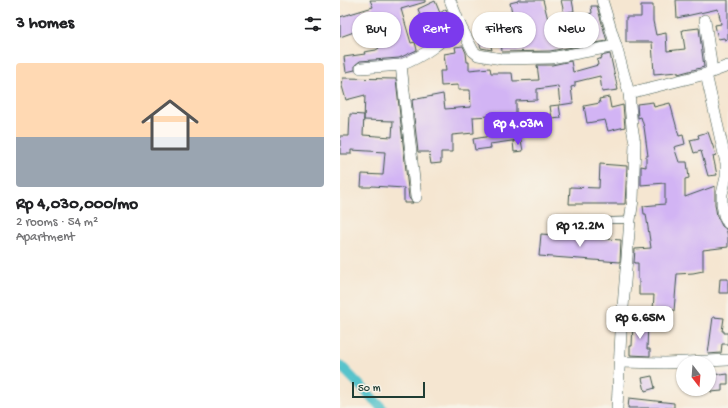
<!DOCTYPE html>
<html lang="en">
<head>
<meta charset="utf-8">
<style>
  body { margin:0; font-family:"Gochi Hand",sans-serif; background:#f6f6f6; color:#202124; height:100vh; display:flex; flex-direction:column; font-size:15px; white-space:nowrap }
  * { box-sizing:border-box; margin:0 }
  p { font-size:13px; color:#757577 }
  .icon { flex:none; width:22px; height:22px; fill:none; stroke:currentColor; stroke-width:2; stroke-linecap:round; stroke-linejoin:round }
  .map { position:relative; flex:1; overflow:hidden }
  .side { display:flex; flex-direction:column; background:#fff; width:340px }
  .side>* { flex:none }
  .top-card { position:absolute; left:12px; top:12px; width:316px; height:36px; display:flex; gap:8px }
  .needle { width:26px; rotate:163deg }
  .tools { position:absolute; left:336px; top:356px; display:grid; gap:8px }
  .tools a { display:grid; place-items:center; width:40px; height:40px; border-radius:50%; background:#fff; box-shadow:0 1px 3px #0004; font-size:20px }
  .scale { position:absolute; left:12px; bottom:10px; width:73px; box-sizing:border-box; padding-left:4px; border:2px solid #1f3d34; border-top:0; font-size:11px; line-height:14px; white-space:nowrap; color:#1f3d34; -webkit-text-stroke:3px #f7f3e8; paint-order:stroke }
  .price { position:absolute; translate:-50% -34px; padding:0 9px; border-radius:8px; background:#fff; color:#222; font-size:13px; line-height:26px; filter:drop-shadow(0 1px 2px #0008) }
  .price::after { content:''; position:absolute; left:50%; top:24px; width:12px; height:9px; margin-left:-6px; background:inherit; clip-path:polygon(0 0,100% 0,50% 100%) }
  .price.on { background:#7c3aed; color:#fff }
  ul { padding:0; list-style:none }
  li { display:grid; align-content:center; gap:8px; height:212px; padding:0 16px }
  li span { display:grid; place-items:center; height:124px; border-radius:4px; color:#555 }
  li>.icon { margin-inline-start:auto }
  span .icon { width:72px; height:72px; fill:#fffc; stroke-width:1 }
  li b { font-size:17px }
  h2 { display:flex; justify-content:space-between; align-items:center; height:48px; padding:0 16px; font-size:17px }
  .tag { padding:0 14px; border-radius:18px; background:#fff; box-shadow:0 1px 3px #0004; font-size:14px; line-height:36px }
  .tag.on { background:#7c3aed; color:#fff }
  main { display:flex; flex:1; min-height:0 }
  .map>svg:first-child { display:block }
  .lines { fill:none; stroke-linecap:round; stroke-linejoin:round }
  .canal { stroke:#56c3cb; stroke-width:10 }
  .building { fill:#d2b4f4 }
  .service-casing { stroke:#3f564c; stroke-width:7 }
  .minor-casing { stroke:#3f564c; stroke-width:12 }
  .service { stroke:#fff; stroke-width:5.5 }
  .minor { stroke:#fff; stroke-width:11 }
</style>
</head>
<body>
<main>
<section class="side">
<h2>3 homes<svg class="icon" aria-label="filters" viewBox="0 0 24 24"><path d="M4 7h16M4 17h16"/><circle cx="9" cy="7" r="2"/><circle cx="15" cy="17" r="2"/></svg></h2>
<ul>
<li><span style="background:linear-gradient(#ffd9b3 60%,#9aa5b1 0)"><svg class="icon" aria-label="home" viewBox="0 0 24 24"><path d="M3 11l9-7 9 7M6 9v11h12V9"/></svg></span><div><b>Rp 4,030,000/mo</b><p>2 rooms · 54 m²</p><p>Apartment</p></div></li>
</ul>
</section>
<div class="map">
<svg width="388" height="408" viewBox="0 0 388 408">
  <rect width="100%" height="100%" fill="#f7f3e8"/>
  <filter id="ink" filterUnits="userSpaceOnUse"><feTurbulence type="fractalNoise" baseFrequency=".025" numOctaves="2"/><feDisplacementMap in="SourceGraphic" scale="8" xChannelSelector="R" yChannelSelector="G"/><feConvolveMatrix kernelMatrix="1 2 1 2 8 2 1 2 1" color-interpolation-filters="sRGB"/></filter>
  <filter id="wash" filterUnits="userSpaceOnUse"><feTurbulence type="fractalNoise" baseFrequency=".012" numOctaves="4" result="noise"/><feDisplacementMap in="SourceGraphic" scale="16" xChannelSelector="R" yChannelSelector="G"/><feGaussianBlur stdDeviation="0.9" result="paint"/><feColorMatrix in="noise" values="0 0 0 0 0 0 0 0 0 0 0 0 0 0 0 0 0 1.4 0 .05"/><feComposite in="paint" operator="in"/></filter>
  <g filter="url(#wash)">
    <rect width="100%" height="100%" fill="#f5e6d1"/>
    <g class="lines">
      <polyline class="canal" points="0,365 42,408"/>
    </g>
    <g id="blocks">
      <g class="building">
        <polygon points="30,0 85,0 85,2 61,9 71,43 75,42 77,50 59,58 20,61 15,65 15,70 6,72 4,57 25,54 24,52 36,50 39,48 36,39 43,37 39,23 0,37 0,17 33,7"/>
        <polygon points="178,0 203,0 212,35 237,30 234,19 252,13 251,6 257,6 267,41 210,51 162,52 160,28 175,27 170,3 178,1"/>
        <polygon points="221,0 232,0 234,11 224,13"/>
        <polygon points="336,0 388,0 388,39 385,40 384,38 378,39 375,25 381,24 378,9 337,18"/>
        <polygon points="95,1 100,13 106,9 109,17 107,18 110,24 104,30 98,17 83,23 78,9"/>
        <polygon points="301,5 313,5 313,21 316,35 326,33 327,51 345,49 342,30 359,28 364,67 338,74 338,72 314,74 312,42 286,42 286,17 301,17"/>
        <polygon points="146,28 152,50 141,48 136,30"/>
        <polygon points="123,46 126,53 127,62 129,62 129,70 150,68 151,73 172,73 173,81 199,80 197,65 212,65 231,61 233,72 258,65 257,60 262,58 261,56 270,54 278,90 262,92 260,76 235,82 235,86 231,87 233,103 220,105 218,86 197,89 197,100 176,101 176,124 179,140 150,144 151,148 135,150 133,139 151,136 151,134 154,133 152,116 133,117 134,133 112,135 112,152 101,152 101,163 91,164 89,152 78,152 72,100 103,94 105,109 131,107 130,90 118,90 118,85 101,86 100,71 106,71 104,54 116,52 115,47"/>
        <polygon points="3,78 56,79 69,198 73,203 64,203 64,188 32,186 31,187 21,187 22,174 43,175 45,152 11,150 11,154 0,154 0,136 9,136 10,114 24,115 23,135 52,137 53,121 24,120 25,95 6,100 2,86"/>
        <polygon points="269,97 271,108 283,105 285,127 268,131 265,120 247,123 244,106 260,103 259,99"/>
        <polygon points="313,102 314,107 330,103 339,136 343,135 345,144 334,147 339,162 347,162 349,178 345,179 345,197 375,186 375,204 377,216 382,226 386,229 388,236 388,247 363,250 363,271 353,273 337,274 334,311 313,310 314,295 299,295 299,279 298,279 298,263 294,263 295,249 311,248 306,214 304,214 303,206 325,204 325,183 301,185 301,166 306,167 306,156 308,156 304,127 301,117 298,118 297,104"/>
        <polygon points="219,105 221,118 212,119 210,106"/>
        <polygon points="368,132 376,155 373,156 377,175 368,176 361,151 354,153 350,140 359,138 358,135"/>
        <polygon points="181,140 183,151 174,152 173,141"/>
        <polygon points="260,164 287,166 285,204 229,204 230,187 259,188"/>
        <polygon points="201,234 281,240 280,262 199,256"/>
        <polygon points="380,279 388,279 388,293 379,293"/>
        <polygon points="373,317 384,318 382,331 384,331 384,333 388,333 388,344 382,344 381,353 368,354"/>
        <polygon points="293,322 308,323 307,349 310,349 310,356 290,355 290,346 292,346"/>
        <polygon points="380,374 380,375 388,374 388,384 382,384 382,391 371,392 369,375"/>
        <polygon points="312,376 315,388 305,391 302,378"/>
        <polygon points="289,398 334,403 334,408 288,408"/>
      </g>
    </g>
  </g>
  <g filter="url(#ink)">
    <use href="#blocks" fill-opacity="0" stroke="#3f564c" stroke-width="1"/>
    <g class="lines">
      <defs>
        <polyline id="service" points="221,222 290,220"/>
        <g id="minor">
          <polyline points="110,0 120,25 133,51 138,55 162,59 211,58 276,46 289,93 292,127 295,143 293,200 290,220 281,332 277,408"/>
          <polyline points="262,0 276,46"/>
          <polyline points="365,20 372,71"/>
          <polyline points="21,68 61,65"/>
          <polyline points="366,74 386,163 386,177 382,194 382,204 384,215 388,223"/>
          <polyline points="289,93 366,74 388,66"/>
          <path d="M76,197l-15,-132c24,-9 40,-23 59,-40"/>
          <polyline points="280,362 325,363 388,360"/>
        </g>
      </defs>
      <use href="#service" class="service-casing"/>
      <use href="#minor" class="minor-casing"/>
      <use href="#service" class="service"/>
      <use href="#minor" class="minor"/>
    </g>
  </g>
</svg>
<div class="tools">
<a><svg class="needle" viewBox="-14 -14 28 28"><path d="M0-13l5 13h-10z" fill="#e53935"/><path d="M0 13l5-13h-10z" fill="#757577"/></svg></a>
</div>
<div class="scale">50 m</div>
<b class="price on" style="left:178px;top:146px">Rp 4.03M</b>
<b class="price" style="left:240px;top:248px">Rp 12.2M</b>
<b class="price" style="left:300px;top:340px">Rp 6.65M</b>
<div class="top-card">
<a class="tag">Buy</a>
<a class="tag on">Rent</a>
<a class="tag">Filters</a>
<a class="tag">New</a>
</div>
</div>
</main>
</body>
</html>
